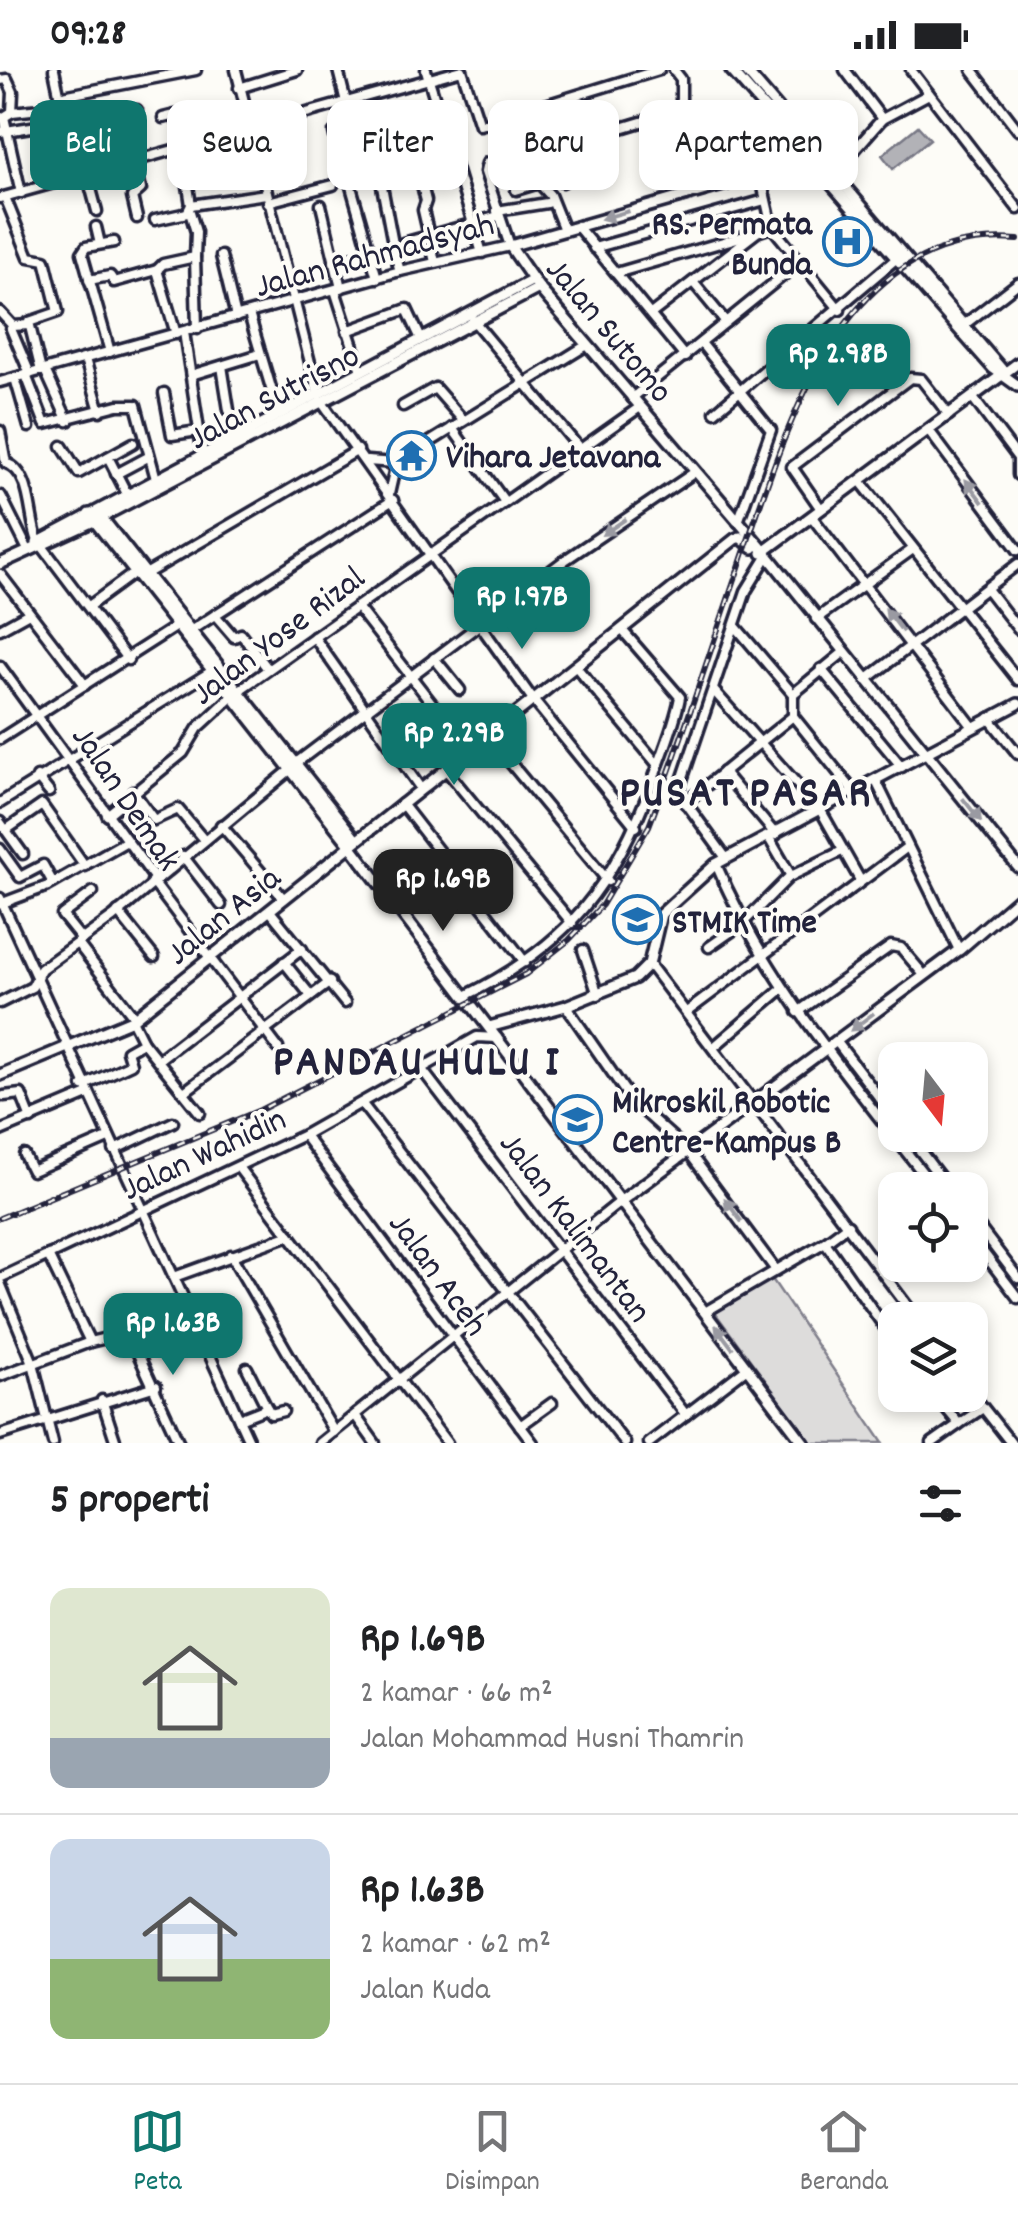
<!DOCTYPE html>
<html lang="id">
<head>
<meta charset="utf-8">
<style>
  body { margin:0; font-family:Dekko,sans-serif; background:#f2f2f2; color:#202124; height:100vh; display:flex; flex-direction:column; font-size:38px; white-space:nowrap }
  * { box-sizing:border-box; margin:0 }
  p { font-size:32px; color:#757577 }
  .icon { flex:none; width:55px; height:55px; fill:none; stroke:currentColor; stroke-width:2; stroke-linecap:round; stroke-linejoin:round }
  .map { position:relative; height:1373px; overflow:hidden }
  .side { display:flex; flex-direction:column; background:#fff; flex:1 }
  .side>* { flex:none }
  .hud { position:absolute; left:30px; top:30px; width:960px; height:90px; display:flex; gap:20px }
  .needle { width:65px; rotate:164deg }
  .tools { position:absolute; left:878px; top:972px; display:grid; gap:20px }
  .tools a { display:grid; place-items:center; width:110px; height:110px; border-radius:20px; background:#fff; box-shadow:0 5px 15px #0003; font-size:50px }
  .price { position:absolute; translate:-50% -85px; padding:0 22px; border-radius:20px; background:#0f766e; color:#fff; font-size:32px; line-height:65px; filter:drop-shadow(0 2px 5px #0008) }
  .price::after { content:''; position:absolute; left:50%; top:60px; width:30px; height:22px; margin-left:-15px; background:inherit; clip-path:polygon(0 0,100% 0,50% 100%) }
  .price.active { background:#222; color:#fff }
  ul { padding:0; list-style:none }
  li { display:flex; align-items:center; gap:30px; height:250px; padding:0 50px }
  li+li { border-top:2px solid #e0e0e0 }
  li span { display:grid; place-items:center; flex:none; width:280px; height:200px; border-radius:20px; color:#555 }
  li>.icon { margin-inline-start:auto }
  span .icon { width:120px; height:120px; fill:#fffc; stroke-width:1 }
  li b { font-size:42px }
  h2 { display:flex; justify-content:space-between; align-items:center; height:120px; padding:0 50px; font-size:42px }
  .pill { padding:0 35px; border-radius:20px; background:#fff; box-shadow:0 5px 15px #0003; font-size:35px; line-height:90px }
  .pill.active { background:#0f766e; color:#fff }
  .status { display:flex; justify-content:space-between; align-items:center; height:70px; padding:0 50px; background:#fff; direction:ltr }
  .status svg { height:28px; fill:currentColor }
  .tab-bar { display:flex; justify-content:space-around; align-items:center; height:140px; border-top:2px solid #e0e0e0; background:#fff; font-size:28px; color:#757577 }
  .tab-bar a { display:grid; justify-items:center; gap:5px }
  .tab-bar .active { color:#0f766e }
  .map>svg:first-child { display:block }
  .green { fill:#dddcdb; stroke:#807f8b; stroke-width:2.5 }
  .water { fill:#b2b2b7; stroke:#787885; stroke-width:2.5 }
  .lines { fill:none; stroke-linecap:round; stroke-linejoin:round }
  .minor-casing { stroke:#22223b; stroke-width:15 }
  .major-casing { stroke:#22223b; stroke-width:16 }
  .minor { stroke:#fdfcf7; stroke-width:8 }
  .major { stroke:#fdfcf7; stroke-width:9 }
  .rail-casing { stroke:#22223b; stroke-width:6 }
  .rail { stroke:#fdfcf7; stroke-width:2.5; stroke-dasharray:8; stroke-linecap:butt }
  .oneway { fill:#9a9aa2 }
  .labels { text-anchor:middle; stroke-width:8; stroke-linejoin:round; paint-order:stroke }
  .poi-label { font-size:35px; font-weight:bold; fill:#22223b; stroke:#fdfcf7; text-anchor:start }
  .street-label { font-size:35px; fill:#22223b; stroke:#fdfcf7 }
  .district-label { font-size:45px; font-weight:bold; letter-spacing:2.5px; fill:#22223b; stroke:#fdfcf7 }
</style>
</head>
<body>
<div class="status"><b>09:28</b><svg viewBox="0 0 49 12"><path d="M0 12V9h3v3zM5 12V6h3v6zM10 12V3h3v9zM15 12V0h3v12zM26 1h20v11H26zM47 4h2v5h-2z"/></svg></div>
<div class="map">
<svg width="1018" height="1373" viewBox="0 0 1018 1373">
  <rect width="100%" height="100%" fill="#fdfcf7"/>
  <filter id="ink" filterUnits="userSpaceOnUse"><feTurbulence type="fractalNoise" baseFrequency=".01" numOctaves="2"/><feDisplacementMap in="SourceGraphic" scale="20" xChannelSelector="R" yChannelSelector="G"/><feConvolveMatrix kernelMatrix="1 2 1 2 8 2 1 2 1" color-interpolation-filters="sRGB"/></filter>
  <g filter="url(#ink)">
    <polygon class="green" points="770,1206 883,1373 812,1373 713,1240"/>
    <polygon class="water" points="918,56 930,69 893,99 882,85"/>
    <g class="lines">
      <defs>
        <g id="minor">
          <polyline points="54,0 77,107"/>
          <polyline points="236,0 318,324"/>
          <polyline points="338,0 346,32"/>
          <polyline points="426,0 482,183"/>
          <polyline points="845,0 882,49"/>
          <polyline points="911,0 1018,139"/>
          <polyline points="972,0 1018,60"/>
          <polyline points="0,10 7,9 13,22 12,42 4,47 21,123"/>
          <polyline points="239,18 297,0"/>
          <polyline points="58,27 196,0"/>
          <polyline points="532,39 541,76"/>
          <polyline points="12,42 60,37"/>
          <polyline points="163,48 175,45 186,77"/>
          <polyline points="0,62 137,40"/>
          <polyline points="375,67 408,61 426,131 423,140 435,192"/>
          <polyline points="707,74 719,116"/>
          <polyline points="182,78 191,135"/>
          <polyline points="556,78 563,112"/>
          <polyline points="135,92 141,119 132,127 137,148"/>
          <polyline points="829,94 852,83 882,49 929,24"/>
          <polyline points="342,97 334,62 349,59 342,33"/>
          <polyline points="87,104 97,141"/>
          <polyline points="760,104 772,157 840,240"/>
          <polyline points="381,111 394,179"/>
          <polyline points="350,113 377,208"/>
          <polyline points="516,120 539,113 550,125 564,160"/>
          <polyline points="5,127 29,187 45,190 58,242 29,252 41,301"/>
          <polyline points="0,128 462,0 480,55 659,0"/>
          <polyline points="268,132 333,115"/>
          <polyline points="321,135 341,218"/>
          <polyline points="497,141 547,133"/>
          <polyline points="155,150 187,143 191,135 266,124"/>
          <polyline points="474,153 498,146"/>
          <polyline points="577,156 685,287"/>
          <polyline points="96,157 100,174"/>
          <polyline points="403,173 471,154"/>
          <polyline points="594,178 765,130"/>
          <polyline points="221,186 236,247"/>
          <polyline points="195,187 197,259"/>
          <polyline points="334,192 393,178 400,201"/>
          <polyline points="616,203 751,164"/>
          <polyline points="89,210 110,206 114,212 157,200"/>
          <polyline points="693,212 726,252"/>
          <polyline points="335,220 361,301"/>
          <polyline points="0,242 13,256 29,255"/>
          <polyline points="249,244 279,345"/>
          <polyline points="651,244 757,162 772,157"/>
          <polyline points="473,250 580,379"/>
          <polyline points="965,254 1018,213"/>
          <polyline points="11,259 30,304"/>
          <polyline points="347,261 407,239 421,269"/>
          <polyline points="184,262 203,386"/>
          <polyline points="176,264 157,200 163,194 195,187 196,162 190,142"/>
          <polyline points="701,273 771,360 738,452"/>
          <polyline points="110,282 82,183 86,177 114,172"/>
          <polyline points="85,289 100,341"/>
          <polyline points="222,296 229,340 242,364"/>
          <polyline points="45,300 68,351"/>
          <polyline points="26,305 45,354 118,335 136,335 156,409"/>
          <polyline points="191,305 260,284"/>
          <polyline points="15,308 29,357"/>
          <path d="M0,312l400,-111 110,-25 -25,-74 2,-9c18,-9 43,-20 61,-13l133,-40v-31l-7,-9"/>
          <polyline points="164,323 172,365 198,361"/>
          <polyline points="632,328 800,192"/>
          <polyline points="973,328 1018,388 1018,405"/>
          <polyline points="321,331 534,631 636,757"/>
          <polyline points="403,336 435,318 463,350"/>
          <polyline points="715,342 897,188"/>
          <polyline points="452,358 505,432"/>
          <path d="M0,361l6,32c27,10 22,54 32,78"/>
          <polyline points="930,362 1018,480"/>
          <polyline points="62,376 79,403 133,373"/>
          <polyline points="108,387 127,424"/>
          <polyline points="367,391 396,393 587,275"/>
          <polyline points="116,404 148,387"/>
          <polyline points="861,412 1018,610"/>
          <polyline points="389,424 396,393"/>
          <polyline points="1,426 28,480"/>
          <polyline points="821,439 792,397 910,308 921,309 949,345"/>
          <polyline points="812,447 973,657"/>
          <polyline points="42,476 128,590"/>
          <polyline points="0,504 85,615"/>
          <polyline points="144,505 358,380"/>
          <polyline points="987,519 1018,559"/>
          <polyline points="89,536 130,506"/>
          <polyline points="357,537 469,681"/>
          <polyline points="215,545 234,567 241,564 268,599"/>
          <polyline points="816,549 913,479"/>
          <polyline points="736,557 793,624"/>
          <polyline points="0,559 29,543"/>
          <polyline points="187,563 393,430"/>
          <polyline points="314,567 421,719"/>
          <polyline points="434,588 460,620"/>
          <polyline points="0,596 155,809"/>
          <polyline points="577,598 658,695"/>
          <polyline points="821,599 902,697"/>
          <polyline points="866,610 1018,494"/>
          <polyline points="714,621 821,741 860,810"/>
          <polyline points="793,646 854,722"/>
          <polyline points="793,646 793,624 844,582"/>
          <polyline points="989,648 1018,684"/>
          <polyline points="489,667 608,811"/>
          <polyline points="0,669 181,553"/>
          <polyline points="296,693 565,490 695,402"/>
          <polyline points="446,700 572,853"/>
          <polyline points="723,702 776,765"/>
          <polyline points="37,707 49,722"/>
          <polyline points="876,711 959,880"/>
          <polyline points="133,721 154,750 178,739 204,770"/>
          <polyline points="0,733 212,601"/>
          <polyline points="685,733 793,646"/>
          <polyline points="402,734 525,892"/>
          <polyline points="107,745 183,683 198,658 238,621 640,337"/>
          <polyline points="0,752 23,784"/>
          <polyline points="221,755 284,829"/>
          <polyline points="6,760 42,735 85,796"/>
          <polyline points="769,768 791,806"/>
          <polyline points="0,779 20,807 43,795 53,813"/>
          <polyline points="183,786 221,835"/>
          <polyline points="726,788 678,722 746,521 765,490"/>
          <path d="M716,794c52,122 139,221 220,326"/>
          <polyline points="152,811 278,978"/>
          <polyline points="0,828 250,1373"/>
          <polyline points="0,834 48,816 125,772"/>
          <polyline points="270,841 345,933"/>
          <polyline points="118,842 154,887"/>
          <polyline points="82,870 62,845 93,822"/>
          <polyline points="78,874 135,948"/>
          <polyline points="709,877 742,854 789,807 842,781"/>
          <polyline points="583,880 598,925"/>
          <polyline points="284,892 311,926"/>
          <polyline points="649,894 918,1250"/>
          <path d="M465,926c104,-51 150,-112 189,-219 9,-25 21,-53 26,-80l-57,-66"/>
          <polyline points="0,933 32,917 41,899 113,847 290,700"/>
          <polyline points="566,936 631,1030 688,1081 776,1200"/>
          <polyline points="688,941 906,778"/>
          <polyline points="798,942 891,876 901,878 924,905"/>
          <polyline points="132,950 143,972 200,1043"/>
          <polyline points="836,971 895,1048"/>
          <polyline points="715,976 782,919"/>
          <polyline points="158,990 302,879"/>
          <polyline points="423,1001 686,1345"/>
          <polyline points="83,1016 131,994 127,981 143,972"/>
          <polyline points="184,1022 330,912"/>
          <polyline points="4,1026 21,1024 31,1049"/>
          <polyline points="362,1034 625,1373"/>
          <polyline points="0,1061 88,1024"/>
          <polyline points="304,1065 533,1373"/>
          <polyline points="908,1065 950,1120"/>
          <polyline points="114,1080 173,1052"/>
          <polyline points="24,1085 32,1101 108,1068"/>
          <polyline points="238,1097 447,1373"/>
          <polyline points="970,1145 1018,1208"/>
          <polyline points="970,1165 1018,1228"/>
          <polyline points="825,1172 848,1155"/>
          <polyline points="561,1179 621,1131"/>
          <polyline points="48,1185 90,1272"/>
          <polyline points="231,1185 334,1362"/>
          <polyline points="174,1207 290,1165"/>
          <polyline points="0,1208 304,1065 477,967 497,968"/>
          <polyline points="0,1213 33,1293 53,1373"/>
          <polyline points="705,1242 825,1172 895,1272"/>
          <polyline points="128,1262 179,1373"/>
          <polyline points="0,1306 90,1272 193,1247"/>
          <polyline points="970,1321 1011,1373"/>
          <polyline points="935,1325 959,1354 983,1338"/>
          <polyline points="102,1330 116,1373"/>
          <polyline points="267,1338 271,1344 283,1341"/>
          <polyline points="355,1345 375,1373"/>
          <polyline points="239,1349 267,1338 247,1298"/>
          <polyline points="520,1356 552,1333"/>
          <polyline points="0,1365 156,1316"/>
          <polyline points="320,1373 621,1131"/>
          <polyline points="649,1373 747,1298"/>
          <polyline points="932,1373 959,1354"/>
        </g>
        <g id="major">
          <polyline points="731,0 993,298 1018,316"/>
          <polyline points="745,0 1003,301"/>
          <polyline points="817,82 793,95 510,176 539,218 764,481 1018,797"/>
          <polyline points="98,443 356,770"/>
          <polyline points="89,444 350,775 804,1373"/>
          <polyline points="37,473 533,210"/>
          <polyline points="762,483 1018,293"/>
          <polyline points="0,494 94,451 539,218"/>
          <polyline points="489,957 566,936 635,908 649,894 661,844 716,794 1018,634"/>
          <polyline points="0,1005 132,950 735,469 740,467 753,478"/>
          <polyline points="621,1131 959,880 1018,829"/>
        </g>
      </defs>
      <use href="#minor" class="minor-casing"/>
      <use href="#major" class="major-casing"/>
      <use href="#minor" class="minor"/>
      <use href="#major" class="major"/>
      <defs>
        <path id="rail" d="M0,1148l260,-108 266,-136 43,-34 33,-35 47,-79c32,-83 59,-169 88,-253 45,-130 101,-349 281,-333"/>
      </defs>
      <use href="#rail" class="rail-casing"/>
      <use href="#rail" class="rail"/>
    </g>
    <defs><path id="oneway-solid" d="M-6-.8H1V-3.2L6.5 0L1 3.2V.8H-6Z" transform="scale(2.5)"/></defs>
    <g class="oneway">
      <use href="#oneway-solid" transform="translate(615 145) rotate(164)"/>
      <use href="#oneway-solid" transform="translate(974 421) rotate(-127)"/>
      <use href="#oneway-solid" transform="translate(614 457) rotate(146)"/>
      <use href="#oneway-solid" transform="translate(894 550) rotate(-127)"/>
      <use href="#oneway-solid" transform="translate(972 740) rotate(51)"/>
      <use href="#oneway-solid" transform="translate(862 952) rotate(143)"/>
      <use href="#oneway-solid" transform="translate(733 1140) rotate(-126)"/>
      <use href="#oneway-solid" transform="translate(724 1267) rotate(-127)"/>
    </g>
  </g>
  <defs>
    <symbol id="hospital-ring" viewBox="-11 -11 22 22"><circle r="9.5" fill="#fdfcf7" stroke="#1f6fb2" stroke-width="1.5"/><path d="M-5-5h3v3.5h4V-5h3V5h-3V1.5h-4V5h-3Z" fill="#1f6fb2"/></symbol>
    <symbol id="temple-ring" viewBox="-11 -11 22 22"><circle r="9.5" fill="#fdfcf7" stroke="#1f6fb2" stroke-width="1.5"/><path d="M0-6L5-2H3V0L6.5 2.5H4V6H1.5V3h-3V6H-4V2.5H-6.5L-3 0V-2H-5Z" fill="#1f6fb2"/></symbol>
    <symbol id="university-ring" viewBox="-11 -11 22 22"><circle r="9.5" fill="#fdfcf7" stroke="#1f6fb2" stroke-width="1.5"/><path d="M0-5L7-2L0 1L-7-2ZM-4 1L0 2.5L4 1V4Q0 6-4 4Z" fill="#1f6fb2"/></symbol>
  </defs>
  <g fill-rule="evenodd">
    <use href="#hospital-ring" x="820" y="144" width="55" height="55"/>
    <use href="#temple-ring" x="384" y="358" width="55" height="55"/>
    <use href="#university-ring" x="610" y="822" width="55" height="55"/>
    <use href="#university-ring" x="550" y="1022" width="55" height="55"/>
  </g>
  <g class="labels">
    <g class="poi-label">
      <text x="812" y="164" text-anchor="end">RS. Permata<tspan x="812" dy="40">Bunda</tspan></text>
      <text x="446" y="397">Vihara Jetavana</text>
      <text x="672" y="862">STMIK Time</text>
      <text x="612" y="1042">Mikroskil Robotic<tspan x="612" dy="40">Centre-Kampus B</tspan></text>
    </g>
    <g class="street-label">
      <text transform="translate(374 183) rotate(-15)" y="12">Jalan Rahmadsyah</text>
      <text transform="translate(611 259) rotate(50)" y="12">Jalan Sutomo</text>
      <text transform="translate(273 325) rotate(-28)" y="12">Jalan Sutrisno</text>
      <text transform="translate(277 564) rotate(-37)" y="12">Jalan Yose Rizal</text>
      <text transform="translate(128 727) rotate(56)" y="12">Jalan Demak</text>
      <text transform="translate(222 844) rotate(-39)" y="12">Jalan Asia</text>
      <text transform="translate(203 1082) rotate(-25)" y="12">Jalan Wahidin</text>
      <text transform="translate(577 1156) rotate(53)" y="12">Jalan Kalimantan</text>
      <text transform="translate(440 1203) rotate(54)" y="12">Jalan Aceh</text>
    </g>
    <g class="district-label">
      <text x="746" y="735">PUSAT PASAR</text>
      <text x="417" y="1004">PANDAU HULU I</text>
    </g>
  </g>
</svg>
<div class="tools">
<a><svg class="needle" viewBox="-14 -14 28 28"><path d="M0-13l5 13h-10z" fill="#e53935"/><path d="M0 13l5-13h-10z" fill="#757577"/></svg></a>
<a><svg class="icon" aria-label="locate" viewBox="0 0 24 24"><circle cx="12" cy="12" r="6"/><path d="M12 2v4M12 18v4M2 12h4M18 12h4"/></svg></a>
<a><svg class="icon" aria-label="layers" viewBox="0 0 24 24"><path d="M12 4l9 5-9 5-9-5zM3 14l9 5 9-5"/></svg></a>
</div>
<b class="price" style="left:838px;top:339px">Rp 2.98B</b>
<b class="price" style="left:522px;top:582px">Rp 1.97B</b>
<b class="price" style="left:454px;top:718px">Rp 2.29B</b>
<b class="price active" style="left:443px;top:864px">Rp 1.69B</b>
<b class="price" style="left:173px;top:1308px">Rp 1.63B</b>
<div class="hud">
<a class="pill active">Beli</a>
<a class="pill">Sewa</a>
<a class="pill">Filter</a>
<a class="pill">Baru</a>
<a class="pill">Apartemen</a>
</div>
</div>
<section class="side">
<h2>5 properti<svg class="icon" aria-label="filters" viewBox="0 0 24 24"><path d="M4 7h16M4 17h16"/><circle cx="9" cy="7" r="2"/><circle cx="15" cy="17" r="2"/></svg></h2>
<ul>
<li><span style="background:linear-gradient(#dfe7d0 75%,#9aa5b1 0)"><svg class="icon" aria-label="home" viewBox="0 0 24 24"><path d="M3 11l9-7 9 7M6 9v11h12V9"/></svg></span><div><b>Rp 1.69B</b><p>2 kamar · 66 m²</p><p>Jalan Mohammad Husni Thamrin</p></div></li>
<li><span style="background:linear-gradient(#c9d6e8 60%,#8fb573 0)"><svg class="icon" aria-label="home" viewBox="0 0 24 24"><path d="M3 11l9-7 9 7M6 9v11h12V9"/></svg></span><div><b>Rp 1.63B</b><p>2 kamar · 62 m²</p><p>Jalan Kuda</p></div></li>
</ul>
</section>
<nav class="tab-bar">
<a class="active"><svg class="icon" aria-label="map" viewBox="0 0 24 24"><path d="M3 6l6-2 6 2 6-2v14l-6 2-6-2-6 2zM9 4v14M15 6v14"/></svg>Peta</a>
<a><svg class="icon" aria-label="saved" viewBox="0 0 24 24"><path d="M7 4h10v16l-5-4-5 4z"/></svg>Disimpan</a>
<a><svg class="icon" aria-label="home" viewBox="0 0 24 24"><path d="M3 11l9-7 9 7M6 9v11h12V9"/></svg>Beranda</a>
</nav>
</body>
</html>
